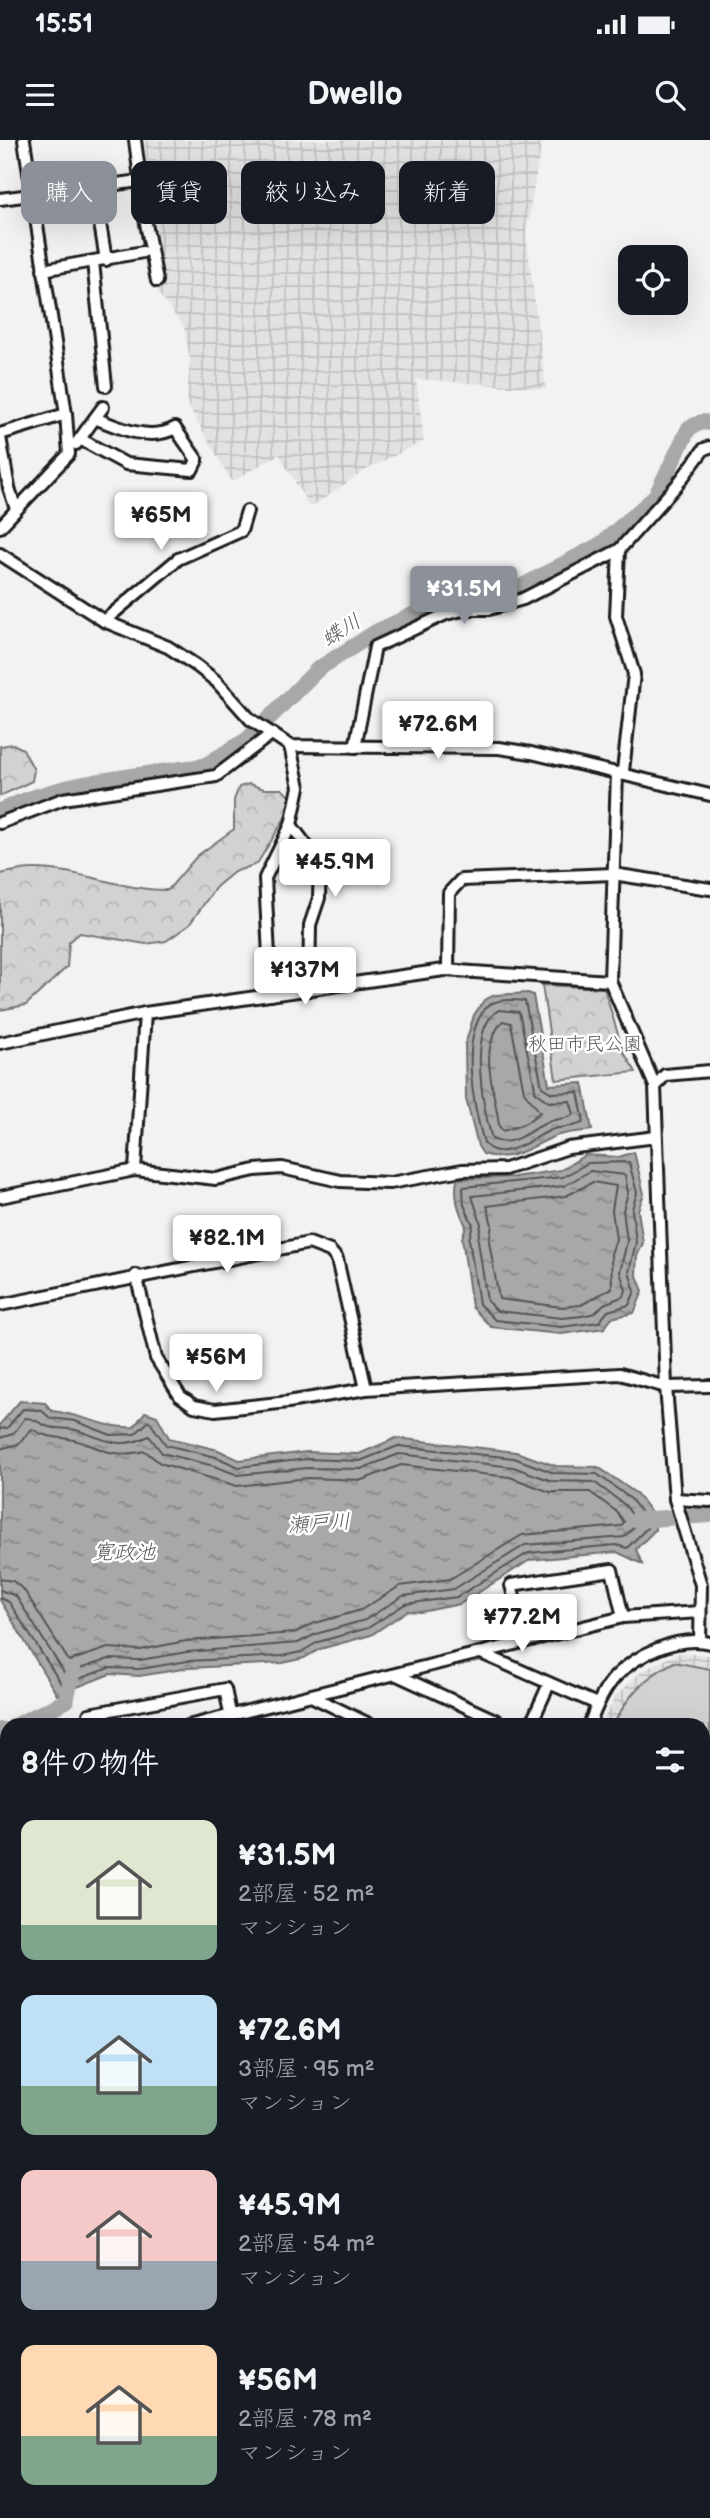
<!DOCTYPE html>
<html lang="ja">
<head>
<meta charset="utf-8">
<style>
  body { margin:0; font-family:"Balsamiq Sans","Klee One",sans-serif; background:#242831; color:#f1f3f6; height:100vh; display:flex; flex-direction:column; font-size:26px; white-space:nowrap }
  * { box-sizing:border-box; margin:0 }
  p { font-size:23px; color:#9ea1a6 }
  .icon { flex:none; width:38px; height:38px; fill:none; stroke:currentColor; stroke-width:2; stroke-linecap:round; stroke-linejoin:round }
  .map { position:relative; flex:1; overflow:hidden }
  .side { position:absolute; left:0px; top:1578px; width:710px; height:800px; display:flex; flex-direction:column; background:#171b24; border-radius:21px 21px 0 0; box-shadow:0 7px 28px #0002 }
  .side>* { flex:none }
  .top-card { position:absolute; left:21px; top:21px; width:668px; height:63px; display:flex; gap:14px }
  .controls { position:absolute; left:618px; top:105px; display:grid; gap:14px }
  .controls a { display:grid; place-items:center; width:70px; height:70px; border-radius:14px; background:#171b24; box-shadow:0 7px 28px #0002; font-size:35px }
  .price { position:absolute; translate:-50% -60px; padding:0 16px; border-radius:7px; background:#fff; color:#222; font-size:23px; line-height:46px; filter:drop-shadow(0 2px 4px #0008) }
  .price::after { content:''; position:absolute; left:50%; top:42px; width:21px; height:16px; margin-left:-10px; background:inherit; clip-path:polygon(0 0,100% 0,50% 100%) }
  .price.current { background:#8c9099; color:#fff }
  ul { padding:0; list-style:none }
  li { display:flex; align-items:center; gap:21px; height:175px; padding:0 21px }
  li span { display:grid; place-items:center; flex:none; width:196px; height:140px; border-radius:14px; color:#555 }
  li>.icon { margin-inline-start:auto }
  span .icon { width:84px; height:84px; fill:#fffc; stroke-width:1 }
  li b { font-size:30px }
  h2 { display:flex; justify-content:space-between; align-items:center; height:84px; padding:0 21px; font-size:30px }
  .pill { padding:0 24px; border-radius:14px; background:#171b24; box-shadow:0 7px 28px #0002; font-size:24px; line-height:63px }
  .pill.current { background:#8c9099; color:#fff }
  .status { display:flex; justify-content:space-between; align-items:center; height:49px; padding:0 35px; background:#171b24; direction:ltr }
  .status svg { height:19px; fill:currentColor }
  header { display:flex; justify-content:space-between; align-items:center; height:91px; padding:0 21px; background:#171b24; font-size:32px; font-weight:600 }
  .map>svg:first-child { display:block }
  .industrial { fill:url(#industrial-grid) }
  .forest { fill:url(#forest-crowns); stroke:#777; stroke-width:2 }
  .pitch { fill:#d2d2d2; stroke:#777; stroke-width:2 }
  .water { fill:url(#water-ripples); stroke:#707070; stroke-width:2 }
  .lines { fill:none; stroke-linecap:round; stroke-linejoin:round }
  .shore { stroke:#545454; stroke-width:2 }
  .stream { stroke:#707070; stroke-width:2.5 }
  .river { stroke:#a8a8a8; stroke-width:16 }
  .minor-casing { stroke:#1c1c1c; stroke-width:16 }
  .highway-casing { stroke:#1c1c1c; stroke-width:21 }
  .minor { stroke:#fff; stroke-width:10 }
  .highway { stroke:#fff; stroke-width:16 }
  .labels { text-anchor:middle; stroke-width:5; stroke-linejoin:round; paint-order:stroke }
  .park-label { font-size:19px; fill:#5c5c5c; stroke:#fff }
  .water-label { font-size:21px; font-style:italic; fill:#5b5b5b; stroke:#fff }
</style>
</head>
<body>
<div class="status"><b>15:51</b><svg viewBox="0 0 49 12"><path d="M0 12V9h3v3zM5 12V6h3v6zM10 12V3h3v9zM15 12V0h3v12zM26 1h20v11H26zM47 4h2v5h-2z"/></svg></div>
<header><svg class="icon" aria-label="menu" viewBox="0 0 24 24"><path d="M4 6h16M4 12h16M4 18h16"/></svg>Dwello<svg class="icon" aria-label="search" viewBox="0 0 24 24"><circle cx="10" cy="10" r="6"/><path d="M15 15l6 6"/></svg></header>
<div class="map">
<svg width="710" height="2378" viewBox="0 0 710 2378">
  <defs>
    <pattern id="industrial-grid" width="8" height="8" patternUnits="userSpaceOnUse" patternTransform="scale(1.75)"><rect width="8" height="8" fill="#e2e2e2"/><path d="M0 4h8M4 0v8" fill="none" stroke="#c1c1c1"/></pattern>
    <pattern id="forest-crowns" width="20" height="18" patternUnits="userSpaceOnUse" patternTransform="scale(1.75)"><rect width="20" height="18" fill="#d2d2d2"/><path d="M2 6a3 3 0 1 1 6 0M12 15a3 3 0 1 1 6 0" fill="none" stroke="#b4b4b4"/></pattern>
    <pattern id="water-ripples" width="26" height="14" patternUnits="userSpaceOnUse" patternTransform="scale(1.75)"><rect width="26" height="14" fill="#a8a8a8"/><path d="M2 4q2-2 4 0t4 0M15 11q2-2 4 0t4 0" fill="none" stroke="#888"/></pattern>
  </defs>
  <rect width="100%" height="100%" fill="#f2f2f2"/>
  <filter id="ink" filterUnits="userSpaceOnUse"><feTurbulence type="fractalNoise" baseFrequency=".0143" numOctaves="2"/><feDisplacementMap in="SourceGraphic" scale="14" xChannelSelector="R" yChannelSelector="G"/><feConvolveMatrix kernelMatrix="1 2 1 2 8 2 1 2 1" color-interpolation-filters="sRGB"/></filter>
  <g filter="url(#ink)">
    <g class="industrial">
      <polygon points="144,0 542,0 526,94 546,249 416,239 424,301 364,331 310,368 279,314 232,342 187,264 190,219 184,187 157,152 164,142"/>
      <polygon points="678,1513 710,1515 710,1821 704,1821 704,1586 600,1586 616,1555 643,1530"/>
    </g>
    <g class="forest">
      <polygon points="13,604 23,609 34,630 32,641 0,656 0,606"/>
      <path d="M249,644l15,5h18l9,9v10l-34,56 -23,8 -18,15 -27,38 -23,16 -20,3 -66,-11 -11,9 -2,25 -41,38 -26,5v-136c10,-2 22,-5 32,-5 47,-1 89,22 136,21l29,-34 37,-27v-29l5,-13z"/>
      <polygon points="542,845 604,848 623,911 636,932 556,940"/>
    </g>
    <path class="pitch" d="M674,1522l36,7v118h-6v-61l-91,-1c17,-32 28,-45 61,-63z"/>
    <g class="water">
      <path d="M528,853l5,2 16,90 34,-2 9,47c-12,2 -28,2 -39,7 -24,11 -42,26 -70,17l-5,-8 -12,-47 -1,-54 9,-30 10,-15 11,-5z"/>
      <path d="M634,1012l10,42 -6,16 5,33 -6,13 -1,17 7,18 -9,22 -23,5 -6,10 -44,6 -70,-7 -19,-20 -10,-69 4,-12c-8,-17 -12,-28 -9,-47l57,-2 47,-7 24,-15 34,2z"/>
      <path d="M20,1261l25,2 7,8c29,3 54,18 82,16l11,-15 12,4 12,22 49,12 21,10 68,-8 52,2 37,-16 120,14 40,14 42,1 39,27 18,24v12l-19,19 6,15 -25,-12 -87,8 -70,44 -39,8 -14,-1 -36,24 -51,14 -16,9 -21,5 -94,5 -50,8 -29,-2 -53,21 -57,-95v-176z"/>
    </g>
    <g class="lines">
      <g class="shore">
        <path d="M525,861l17,86 10,6 26,-1 6,30c-9,6 -23,4 -33,8 -17,7 -51,35 -67,13 -10,-35 -26,-108 4,-137 8,-8 27,-6 37,-5z"/>
        <path d="M499,870l20,2 17,81 13,9 21,-1 4,13c-7,6 -17,4 -26,8 -17,7 -36,27 -56,17 -8,-28 -26,-111 7,-129z"/>
        <path d="M503,881l8,2 13,69 16,20 -14,11 -23,8 -4,-5c-3,-33 -23,-76 4,-105z"/>
        <polygon points="629,1022 637,1053 632,1069 636,1102 629,1132 635,1151 629,1165 608,1171 599,1182 561,1187 495,1180 479,1164 469,1099 473,1085 464,1065 463,1047 563,1037 588,1023"/>
        <polygon points="590,1031 625,1035 628,1053 623,1070 627,1101 620,1132 626,1150 624,1156 604,1164 595,1173 582,1176 562,1178 497,1171 487,1161 478,1100 481,1084 472,1056 564,1046"/>
        <polygon points="593,1042 616,1046 612,1070 616,1099 611,1114 612,1148 581,1165 562,1167 499,1159 489,1101 492,1085 487,1066 566,1056"/>
        <polyline points="0,1289 7,1288 23,1269 41,1270 50,1278 75,1281 111,1295 135,1294 149,1281 166,1305 216,1317 239,1327 307,1319 360,1321 398,1306 514,1318 554,1333 597,1334 631,1359 648,1382 647,1388 627,1408 616,1405 528,1413 457,1457 405,1464 368,1488 318,1502 301,1512 282,1516 188,1521 140,1529 109,1528 62,1545 9,1462 0,1458"/>
        <path d="M0,1298l13,-4 12,-16c12,0 14,6 24,9 9,2 19,1 27,3 30,9 42,21 73,6l13,17 52,13 24,9 69,-7 54,1 38,-15 114,13 39,14 42,1 31,23 13,18 -14,14 -99,8 -71,44 -51,7 -38,24 -49,14 -18,9 -111,9 -47,8 -31,-1 -44,15 -49,-78 -16,-6"/>
        <path d="M0,1309l18,-5 14,-15c12,8 23,8 37,10 33,6 36,21 76,12l15,12 77,23 71,-8 54,2 39,-15 109,12 40,15h40l27,20 7,10 -3,4 -99,9 -72,44 -50,7 -39,24 -49,14 -18,9 -108,8 -46,9 -32,-2 -39,13 -45,-71 -11,-9 -13,-2"/>
      </g>
      <g class="stream">
        <polyline points="704,2348 710,2341"/>
        <polyline points="411,2371 483,2371"/>
        <polyline points="0,2378 18,2371"/>
      </g>
      <g class="river">
        <path d="M0,671c63,-30 135,-35 204,-45l44,-27 70,-70 58,-37 77,-36 60,-5 88,-47 54,-47 34,-69 13,-6 8,1"/>
        <polyline points="636,1380 710,1375"/>
        <polyline points="14,1586 66,1561 73,1530"/>
        <polyline points="0,1590 7,1590"/>
        <polyline points="0,1805 7,1806"/>
        <polyline points="704,2129 710,2129"/>
      </g>
      <defs>
        <g id="minor">
          <polyline points="135,0 145,78 157,141"/>
          <polyline points="94,47 106,120"/>
          <polyline points="0,59 140,41"/>
          <polyline points="93,122 106,246"/>
          <polyline points="43,130 143,112"/>
          <polyline points="0,294 66,274"/>
          <polyline points="0,297 9,348 16,369"/>
          <path d="M80,299l46,25 66,6 5,-10 -22,-32c-24,14 -56,0 -80,-10"/>
          <polyline points="76,304 103,267"/>
          <polyline points="0,387 69,314 66,274 24,0"/>
          <polyline points="0,414 104,481 168,507 197,526 216,541 250,579 290,606 499,608 531,613 710,655"/>
          <polyline points="104,481 178,419 241,391 247,371"/>
          <polyline points="355,607 375,507 446,474 467,469 489,469 523,459 619,410 677,345 704,309 710,307"/>
          <polyline points="617,633 610,841 655,946 666,1247 675,1359 701,1445 700,1501"/>
          <polyline points="617,633 623,631 634,534 616,476 619,410"/>
          <polyline points="0,683 63,659 216,636 270,595"/>
          <polyline points="291,685 320,723 319,758 310,785 309,850"/>
          <polyline points="448,830 449,753 461,740 613,734 710,749"/>
          <polyline points="271,855 265,738 291,685 299,647 290,606"/>
          <polyline points="0,903 145,873 444,830 610,841"/>
          <polyline points="655,946 665,935 710,931"/>
          <polyline points="135,1030 145,873"/>
          <polyline points="0,1057 135,1030 216,1039 255,1030 282,1028 340,1041 390,1043 462,1030 505,1029 568,1008 656,997"/>
          <polyline points="136,1135 156,1218 180,1256 194,1266 215,1270 288,1262 366,1249 620,1234 666,1247 710,1246"/>
          <polyline points="0,1165 309,1103 330,1111 337,1119 366,1249"/>
          <polyline points="675,1359 710,1361"/>
          <polyline points="525,1501 511,1445 612,1430 623,1477"/>
          <polyline points="483,1514 597,1564"/>
          <polyline points="397,1535 508,1586"/>
          <polyline points="311,1556 373,1586"/>
          <polyline points="91,1586 89,1574 225,1549 232,1583 239,1586"/>
          <polyline points="188,1586 623,1477 700,1472"/>
          <polyline points="530,1586 549,1544"/>
          <path d="M589,1586c6,-17 14,-36 26,-49 22,-23 63,-42 95,-34"/>
          <polyline points="0,1619 7,1619"/>
          <polyline points="0,1691 7,1694"/>
          <polyline points="0,1791 7,1791"/>
          <polyline points="704,1881 710,1881"/>
          <polyline points="0,1942 7,1943"/>
          <polyline points="0,2060 7,2060"/>
          <polyline points="704,2139 710,2141"/>
          <polyline points="0,2153 7,2154"/>
          <polyline points="704,2239 710,2237"/>
          <polyline points="0,2263 7,2264"/>
          <polyline points="704,2335 710,2326"/>
          <polyline points="90,2371 94,2378"/>
          <polyline points="280,2371 280,2378"/>
          <polyline points="695,2371 698,2378"/>
          <polyline points="19,2378 39,2371"/>
          <polyline points="615,2378 687,2371"/>
        </g>
        <g id="highway">
          <polyline points="0,1654 7,1658"/>
          <polyline points="0,1669 7,1673"/>
          <polyline points="704,1959 710,1961"/>
          <polyline points="704,1974 710,1976"/>
        </g>
      </defs>
      <use href="#minor" class="minor-casing"/>
      <use href="#highway" class="highway-casing"/>
      <use href="#minor" class="minor"/>
      <use href="#highway" class="highway"/>
    </g>
  </g>
  <g class="labels">
    <g class="park-label">
      <text x="585" y="910">秋田市民公園</text>
    </g>
    <g class="water-label">
      <text transform="translate(341 490) rotate(-32)" y="7">蝶川</text>
      <text transform="translate(319 1383) rotate(-4)" y="7">瀬戸川</text>
      <text x="124" y="1419">寛政池</text>
    </g>
  </g>
</svg>
<div class="controls">
<a><svg class="icon" aria-label="locate" viewBox="0 0 24 24"><circle cx="12" cy="12" r="6"/><path d="M12 2v4M12 18v4M2 12h4M18 12h4"/></svg></a>
</div>
<b class="price" style="left:161px;top:412px">¥65M</b>
<b class="price current" style="left:464px;top:486px">¥31.5M</b>
<b class="price" style="left:438px;top:621px">¥72.6M</b>
<b class="price" style="left:335px;top:759px">¥45.9M</b>
<b class="price" style="left:305px;top:867px">¥137M</b>
<b class="price" style="left:227px;top:1135px">¥82.1M</b>
<b class="price" style="left:216px;top:1254px">¥56M</b>
<b class="price" style="left:522px;top:1514px">¥77.2M</b>
<div class="top-card">
<a class="pill current">購入</a>
<a class="pill">賃貸</a>
<a class="pill">絞り込み</a>
<a class="pill">新着</a>
</div>
<section class="side">
<h2>8件の物件<svg class="icon" aria-label="filters" viewBox="0 0 24 24"><path d="M4 7h16M4 17h16"/><circle cx="9" cy="7" r="2"/><circle cx="15" cy="17" r="2"/></svg></h2>
<ul>
<li><span style="background:linear-gradient(#dfe7d0 75%,#7fa58c 0)"><svg class="icon" aria-label="home" viewBox="0 0 24 24"><path d="M3 11l9-7 9 7M6 9v11h12V9"/></svg></span><div><b>¥31.5M</b><p>2部屋 · 52 m²</p><p>マンション</p></div></li>
<li><span style="background:linear-gradient(#bfe0f5 65%,#7fa58c 0)"><svg class="icon" aria-label="home" viewBox="0 0 24 24"><path d="M3 11l9-7 9 7M6 9v11h12V9"/></svg></span><div><b>¥72.6M</b><p>3部屋 · 95 m²</p><p>マンション</p></div></li>
<li><span style="background:linear-gradient(#f6c9c9 65%,#9aa5b1 0)"><svg class="icon" aria-label="home" viewBox="0 0 24 24"><path d="M3 11l9-7 9 7M6 9v11h12V9"/></svg></span><div><b>¥45.9M</b><p>2部屋 · 54 m²</p><p>マンション</p></div></li>
<li><span style="background:linear-gradient(#ffd9b3 65%,#7fa58c 0)"><svg class="icon" aria-label="home" viewBox="0 0 24 24"><path d="M3 11l9-7 9 7M6 9v11h12V9"/></svg></span><div><b>¥56M</b><p>2部屋 · 78 m²</p><p>マンション</p></div></li>
</ul>
</section>
</div>
</body>
</html>
